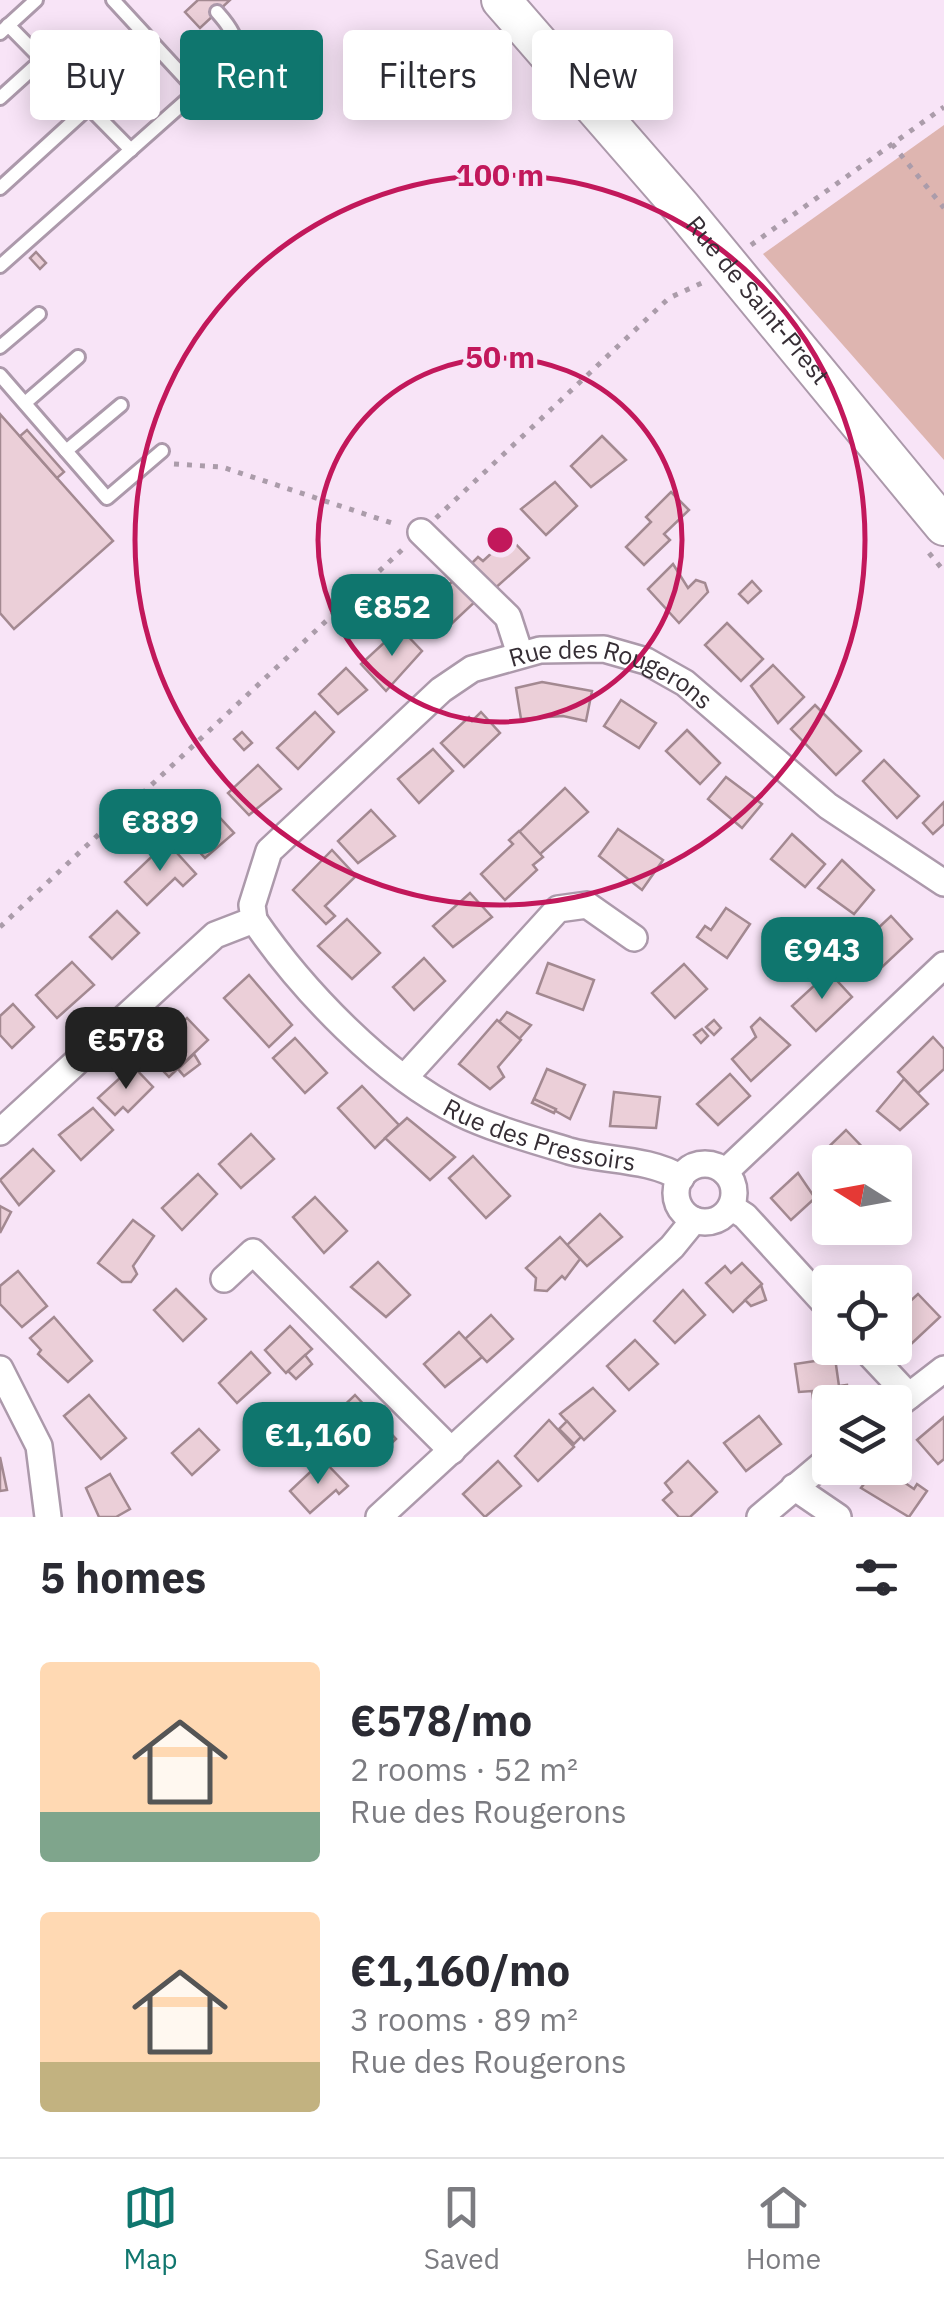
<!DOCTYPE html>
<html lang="en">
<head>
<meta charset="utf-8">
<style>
  body { margin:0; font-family:"IBM Plex Sans",sans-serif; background:#f7f7f7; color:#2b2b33; height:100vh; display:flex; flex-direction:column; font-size:38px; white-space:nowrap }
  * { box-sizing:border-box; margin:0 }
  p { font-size:32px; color:#7c7c81 }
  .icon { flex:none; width:55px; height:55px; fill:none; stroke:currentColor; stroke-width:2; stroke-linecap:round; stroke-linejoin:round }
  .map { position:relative; height:1517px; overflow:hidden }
  .sheet { display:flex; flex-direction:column; background:#fff; flex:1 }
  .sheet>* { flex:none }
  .top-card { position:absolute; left:30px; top:30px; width:885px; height:90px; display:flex; gap:20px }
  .needle { width:65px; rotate:281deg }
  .tools { position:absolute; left:812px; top:1145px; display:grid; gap:20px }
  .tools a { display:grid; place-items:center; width:100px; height:100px; border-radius:10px; background:#fff; box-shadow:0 5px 25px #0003; font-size:50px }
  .price { position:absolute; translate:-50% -85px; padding:0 22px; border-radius:20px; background:#0f766e; color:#fff; font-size:32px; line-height:65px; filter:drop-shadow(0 2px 5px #0008) }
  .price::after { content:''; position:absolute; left:50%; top:60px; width:30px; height:22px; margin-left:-15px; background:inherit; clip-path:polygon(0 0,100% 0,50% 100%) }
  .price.on { background:#222; color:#fff }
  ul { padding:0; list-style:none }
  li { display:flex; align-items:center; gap:30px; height:250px; padding:0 40px }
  li span { display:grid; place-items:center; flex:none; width:280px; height:200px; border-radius:10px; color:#555 }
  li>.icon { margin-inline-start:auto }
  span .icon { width:120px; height:120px; fill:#fffc; stroke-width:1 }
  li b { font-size:42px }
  h2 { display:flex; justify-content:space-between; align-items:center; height:120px; padding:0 40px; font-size:42px }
  .chip { padding:0 35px; border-radius:10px; background:#fff; box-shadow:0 5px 25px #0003; font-size:35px; line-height:90px }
  .chip.on { background:#0f766e; color:#fff }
  .dock { display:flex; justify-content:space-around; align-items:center; height:140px; border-top:2px solid #e1e1e2; background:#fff; font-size:28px; color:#7c7c81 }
  .dock a { display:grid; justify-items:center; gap:5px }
  .dock .on { color:#0f766e }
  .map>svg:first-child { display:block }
  .green { fill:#deb5b0 }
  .building { fill:#ebcfd8; stroke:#a38991; stroke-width:2.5 }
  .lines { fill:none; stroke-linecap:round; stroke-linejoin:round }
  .lane-casing { stroke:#ac99ab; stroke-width:18 }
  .street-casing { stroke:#ac99ab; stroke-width:30 }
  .secondary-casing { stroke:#ac99ab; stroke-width:42 }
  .path { stroke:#ab9caa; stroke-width:5; stroke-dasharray:5 8; stroke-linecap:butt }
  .lane { stroke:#fff; stroke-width:12 }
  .street { stroke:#fff; stroke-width:25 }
  .secondary { stroke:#fff; stroke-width:38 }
  .ring { fill:none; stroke:#c2185b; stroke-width:5 }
  .labels { text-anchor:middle; stroke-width:8; stroke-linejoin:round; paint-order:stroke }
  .street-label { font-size:25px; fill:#362e35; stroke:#f8e4f7 }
  .centre { fill:#c2185b; stroke:#f8e4f7; stroke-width:5 }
  .ring-label { font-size:30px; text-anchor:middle; font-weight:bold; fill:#c2185b; stroke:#f8e4f7; stroke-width:8; stroke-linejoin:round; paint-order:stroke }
</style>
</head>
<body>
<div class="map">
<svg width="944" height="1517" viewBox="0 0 944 1517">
  <rect width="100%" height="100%" fill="#f8e4f7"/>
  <polygon class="green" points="944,125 944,460 763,254"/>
  <g class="building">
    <polygon points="198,0 230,0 200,28 185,12"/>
    <polygon points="36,252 46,263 40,269 30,258"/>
    <polygon points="0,414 113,541 14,629 0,613"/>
    <polygon points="27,430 64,472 57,478 20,436"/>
    <polygon points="602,436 626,460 591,487 571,466"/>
    <polygon points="555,482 577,506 546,535 521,509"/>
    <polygon points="671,492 689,510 664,534 670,540 644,565 626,547 651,522 646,517"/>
    <polygon points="509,537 529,558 492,591 469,566 478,557 483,561"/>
    <polygon points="673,564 688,588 696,580 705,583 708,592 679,623 648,589"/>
    <polygon points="458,576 479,598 447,628 426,606"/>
    <polygon points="752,581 761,591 748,603 739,594"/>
    <polygon points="727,623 763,659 741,681 705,645"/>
    <polygon points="400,628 422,651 386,691 361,664"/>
    <polygon points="773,665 804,697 778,723 751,686"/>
    <polygon points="346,668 367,690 338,714 319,694"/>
    <polygon points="542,682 592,691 586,721 563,716 521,719 516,688"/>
    <polygon points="621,700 656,723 639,748 604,726"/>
    <polygon points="815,705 861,751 836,775 791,729"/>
    <polygon points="315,712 334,732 298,769 277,748"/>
    <polygon points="481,712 500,733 464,767 441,743 469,717 472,721"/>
    <polygon points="687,730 720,763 700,784 666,751"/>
    <polygon points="242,732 252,743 244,750 234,739"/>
    <polygon points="433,749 453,771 419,803 398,779"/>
    <polygon points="884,760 919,796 897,818 863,781"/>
    <polygon points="258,765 281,789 249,815 228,793"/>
    <polygon points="726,777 762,804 742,828 708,799"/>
    <polygon points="565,788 588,812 540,854 519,832"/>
    <polygon points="944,802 944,824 933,834 923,823"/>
    <polygon points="210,807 234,833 205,858 182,833"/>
    <polygon points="371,810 395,836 358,863 338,841"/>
    <polygon points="618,829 663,860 642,890 599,856"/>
    <polygon points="519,831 543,857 533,865 537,870 505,900 481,874 513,844 509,840"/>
    <polygon points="792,834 825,864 805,887 771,859"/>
    <polygon points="167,842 196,874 183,886 175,878 147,905 125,882"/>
    <polygon points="332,850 356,876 325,906 335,916 326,924 293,890"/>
    <polygon points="842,860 874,890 854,914 818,888"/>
    <polygon points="470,893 492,917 453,947 433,926"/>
    <polygon points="726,908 750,924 727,958 697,937 705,926 711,930"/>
    <polygon points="117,911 139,933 112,959 90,937"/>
    <polygon points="891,916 912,939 881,968 860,945"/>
    <polygon points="347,919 380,953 352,979 318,946"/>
    <polygon points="858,919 862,923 830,952 826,948"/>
    <polygon points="424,958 445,981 414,1010 393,987"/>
    <polygon points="72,962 94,985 57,1018 36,995"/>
    <polygon points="548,963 594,980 583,1010 537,993"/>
    <polygon points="684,964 707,989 675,1018 652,993"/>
    <polygon points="829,972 852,997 816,1031 792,1006"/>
    <polygon points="249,975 292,1025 269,1047 224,998"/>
    <polygon points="13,1004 34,1027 12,1048 0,1035 0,1016"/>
    <polygon points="507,1012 531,1025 519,1039 499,1022"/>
    <polygon points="187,1018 208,1040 169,1077 146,1053"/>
    <polygon points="760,1018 790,1045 751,1081 732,1059 756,1037 751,1027"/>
    <polygon points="497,1020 521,1040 498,1067 504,1077 490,1089 459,1064"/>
    <polygon points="714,1020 721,1028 714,1035 706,1027"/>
    <polygon points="702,1029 708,1036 701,1043 694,1035"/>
    <polygon points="933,1037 944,1049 944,1069 918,1093 898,1072"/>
    <polygon points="295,1038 327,1073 305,1093 273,1058"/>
    <polygon points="194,1054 200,1064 184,1076 178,1069"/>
    <polygon points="133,1066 153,1087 128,1112 123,1107 115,1115 98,1098"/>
    <polygon points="547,1069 585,1085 570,1119 534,1099"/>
    <polygon points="730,1074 750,1096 718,1125 697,1104"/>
    <polygon points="904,1079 928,1104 900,1130 877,1111"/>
    <polygon points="362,1086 399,1125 375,1148 338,1108"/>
    <polygon points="614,1092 660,1097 656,1128 610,1126"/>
    <polygon points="534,1099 556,1109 554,1113 532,1103"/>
    <polygon points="93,1108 113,1130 81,1160 59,1135"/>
    <polygon points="407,1118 455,1157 430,1180 385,1138"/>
    <polygon points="846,1130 869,1154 860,1162 830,1162 830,1176 815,1160"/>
    <polygon points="251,1134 274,1159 241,1188 219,1164"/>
    <polygon points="33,1149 54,1171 19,1205 0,1180"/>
    <polygon points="473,1156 510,1196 486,1218 449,1178"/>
    <polygon points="798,1173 815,1198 791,1220 771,1198"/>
    <polygon points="198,1174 217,1194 182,1230 162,1208"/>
    <polygon points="315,1197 347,1231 324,1253 293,1217"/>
    <polygon points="0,1206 11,1212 0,1233"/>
    <polygon points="600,1214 622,1237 587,1266 567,1245"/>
    <polygon points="133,1220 154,1236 133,1266 137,1274 131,1282 122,1282 98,1263"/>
    <polygon points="560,1237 580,1259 565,1279 562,1276 547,1291 535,1290 536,1278 526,1268"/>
    <polygon points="378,1262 410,1295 386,1317 351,1287"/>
    <polygon points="742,1263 762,1284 733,1312 706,1283 725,1266 731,1273"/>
    <polygon points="18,1271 47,1306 22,1327 0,1304 0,1286"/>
    <polygon points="761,1285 766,1300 751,1306 745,1300"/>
    <polygon points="176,1289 206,1319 183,1341 154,1310"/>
    <polygon points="683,1290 705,1315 675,1343 654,1321"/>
    <polygon points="918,1294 940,1317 909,1346 895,1331 895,1315"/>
    <polygon points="491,1315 513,1339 487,1362 465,1339"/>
    <polygon points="54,1317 92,1361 68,1382 38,1354 41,1350 30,1338"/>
    <polygon points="290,1326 312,1349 286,1373 265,1350"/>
    <polygon points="459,1332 482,1357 445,1387 424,1364"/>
    <polygon points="635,1340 658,1364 629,1390 607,1366"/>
    <polygon points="251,1352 270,1373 237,1403 219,1383"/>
    <polygon points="305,1355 312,1364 296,1379 288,1371"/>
    <polygon points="835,1358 839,1386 847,1385 849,1401 814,1406 812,1391 799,1392 795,1364"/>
    <polygon points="593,1388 615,1411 584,1440 560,1414"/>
    <polygon points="89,1395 126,1438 101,1459 64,1416"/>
    <polygon points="355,1395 396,1439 377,1457 333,1416"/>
    <polygon points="759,1416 781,1444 746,1471 724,1443"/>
    <polygon points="944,1417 944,1459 938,1464 917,1440"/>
    <polygon points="549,1420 574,1447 538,1481 515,1456"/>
    <polygon points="567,1421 581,1437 574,1444 559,1429"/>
    <polygon points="199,1429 219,1450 192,1475 172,1453"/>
    <polygon points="0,1457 7,1490 0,1491"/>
    <polygon points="323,1460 348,1486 339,1494 336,1490 310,1513 290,1491"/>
    <polygon points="498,1461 521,1486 485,1517 463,1494"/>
    <polygon points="688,1461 717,1492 690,1517 679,1517 663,1500 672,1492 665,1483"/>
    <polygon points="876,1468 883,1468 914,1489 917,1484 927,1491 909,1517 861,1488"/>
    <polygon points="110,1474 130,1509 116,1517 99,1517 86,1488"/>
  </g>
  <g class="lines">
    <defs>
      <g id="lane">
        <polyline points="8,25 131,150"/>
        <polyline points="0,33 36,0"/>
        <path d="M197,91c34,-31 57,-38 20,-79"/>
        <polyline points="0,98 42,60"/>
        <polyline points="0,188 89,107"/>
        <polyline points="0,266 197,91 113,0"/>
        <polyline points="0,347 39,314"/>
        <polyline points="0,375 107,498 162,451"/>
        <polyline points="25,403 78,357"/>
        <polyline points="66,451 121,405"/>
      </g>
      <g id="street">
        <polyline points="421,532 508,617 520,654"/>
        <path id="s1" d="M254,920c48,70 129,155 206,193 33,16 74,27 109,38 35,10 80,7 112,27"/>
        <polyline points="406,1076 558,909 587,905 634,938"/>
        <path id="s2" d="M0,1132l215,-197 39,-15 -2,-15 17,-54 172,-161 31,-21 68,-19 64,-1 42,12 39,22 143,123 116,77"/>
        <circle cx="705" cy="1193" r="29"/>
        <polyline points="725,1172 944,965"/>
        <polyline points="731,1207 745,1216 830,1309"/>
        <polyline points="224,1279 253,1252 452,1451"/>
        <polyline points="864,1348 909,1396"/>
        <polyline points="0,1369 39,1446 48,1517"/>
        <polyline points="896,1406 944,1369"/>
        <polyline points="794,1487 838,1517"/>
        <polyline points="379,1517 672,1247 694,1220"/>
        <polyline points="760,1517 830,1458"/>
      </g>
      <g id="secondary">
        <path id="s3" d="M501,0l181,208 262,318"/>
      </g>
    </defs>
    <use href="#lane" class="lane-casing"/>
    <use href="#street" class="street-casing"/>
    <use href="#secondary" class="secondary-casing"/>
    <g class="path">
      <polyline points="892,144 944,208"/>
      <polyline points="751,245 944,107"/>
      <polyline points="174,464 222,467 398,525"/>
      <polyline points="436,518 669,298 704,282"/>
      <polyline points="929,553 944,571"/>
      <polyline points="0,927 406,546"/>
    </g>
    <use href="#lane" class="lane"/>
    <use href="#street" class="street"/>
    <use href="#secondary" class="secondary"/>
  </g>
  <g class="ring">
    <circle cx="500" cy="540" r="182"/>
    <circle cx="500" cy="540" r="365"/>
  </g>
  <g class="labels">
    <g class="street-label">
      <text dy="9" stroke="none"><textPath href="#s3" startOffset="395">Rue de Saint-Prest</textPath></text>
      <text dy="9" stroke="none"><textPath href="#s2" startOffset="825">Rue des Rougerons</textPath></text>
      <text dy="9" stroke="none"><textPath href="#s1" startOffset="368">Rue des Pressoirs</textPath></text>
    </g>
  </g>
  <circle cx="500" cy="540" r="15" class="centre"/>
  <g class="ring-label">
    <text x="500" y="186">100 m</text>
    <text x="500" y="368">50 m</text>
  </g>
</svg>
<div class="tools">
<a><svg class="needle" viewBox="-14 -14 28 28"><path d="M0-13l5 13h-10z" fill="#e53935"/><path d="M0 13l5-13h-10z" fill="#7c7c81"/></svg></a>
<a><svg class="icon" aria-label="locate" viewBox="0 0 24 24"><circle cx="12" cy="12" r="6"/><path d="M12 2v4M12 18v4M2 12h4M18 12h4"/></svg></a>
<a><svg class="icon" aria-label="layers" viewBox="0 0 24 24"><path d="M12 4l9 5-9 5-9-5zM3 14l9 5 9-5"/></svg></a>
</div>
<b class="price" style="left:392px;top:659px">€852</b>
<b class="price" style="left:160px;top:874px">€889</b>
<b class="price" style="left:822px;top:1002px">€943</b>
<b class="price on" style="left:126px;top:1092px">€578</b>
<b class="price" style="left:318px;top:1487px">€1,160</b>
<div class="top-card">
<a class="chip">Buy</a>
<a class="chip on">Rent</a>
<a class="chip">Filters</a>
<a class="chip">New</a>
</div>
</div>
<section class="sheet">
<h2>5 homes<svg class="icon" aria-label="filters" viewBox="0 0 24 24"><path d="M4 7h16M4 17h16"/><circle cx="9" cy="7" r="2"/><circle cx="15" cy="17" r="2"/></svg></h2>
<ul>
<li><span style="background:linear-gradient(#ffd9b3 75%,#7fa58c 0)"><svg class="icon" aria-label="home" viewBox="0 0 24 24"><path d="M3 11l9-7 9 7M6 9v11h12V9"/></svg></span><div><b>€578/mo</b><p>2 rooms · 52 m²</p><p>Rue des Rougerons</p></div></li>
<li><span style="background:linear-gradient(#ffd9b3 75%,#c2b280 0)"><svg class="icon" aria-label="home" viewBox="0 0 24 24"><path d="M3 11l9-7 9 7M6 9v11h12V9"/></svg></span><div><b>€1,160/mo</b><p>3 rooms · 89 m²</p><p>Rue des Rougerons</p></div></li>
</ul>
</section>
<nav class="dock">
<a class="on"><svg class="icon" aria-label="map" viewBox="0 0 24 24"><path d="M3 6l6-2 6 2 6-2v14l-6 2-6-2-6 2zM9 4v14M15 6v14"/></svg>Map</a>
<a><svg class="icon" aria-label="saved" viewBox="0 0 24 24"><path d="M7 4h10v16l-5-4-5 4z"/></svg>Saved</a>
<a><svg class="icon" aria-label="home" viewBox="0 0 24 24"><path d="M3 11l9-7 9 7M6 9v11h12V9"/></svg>Home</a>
</nav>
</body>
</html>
